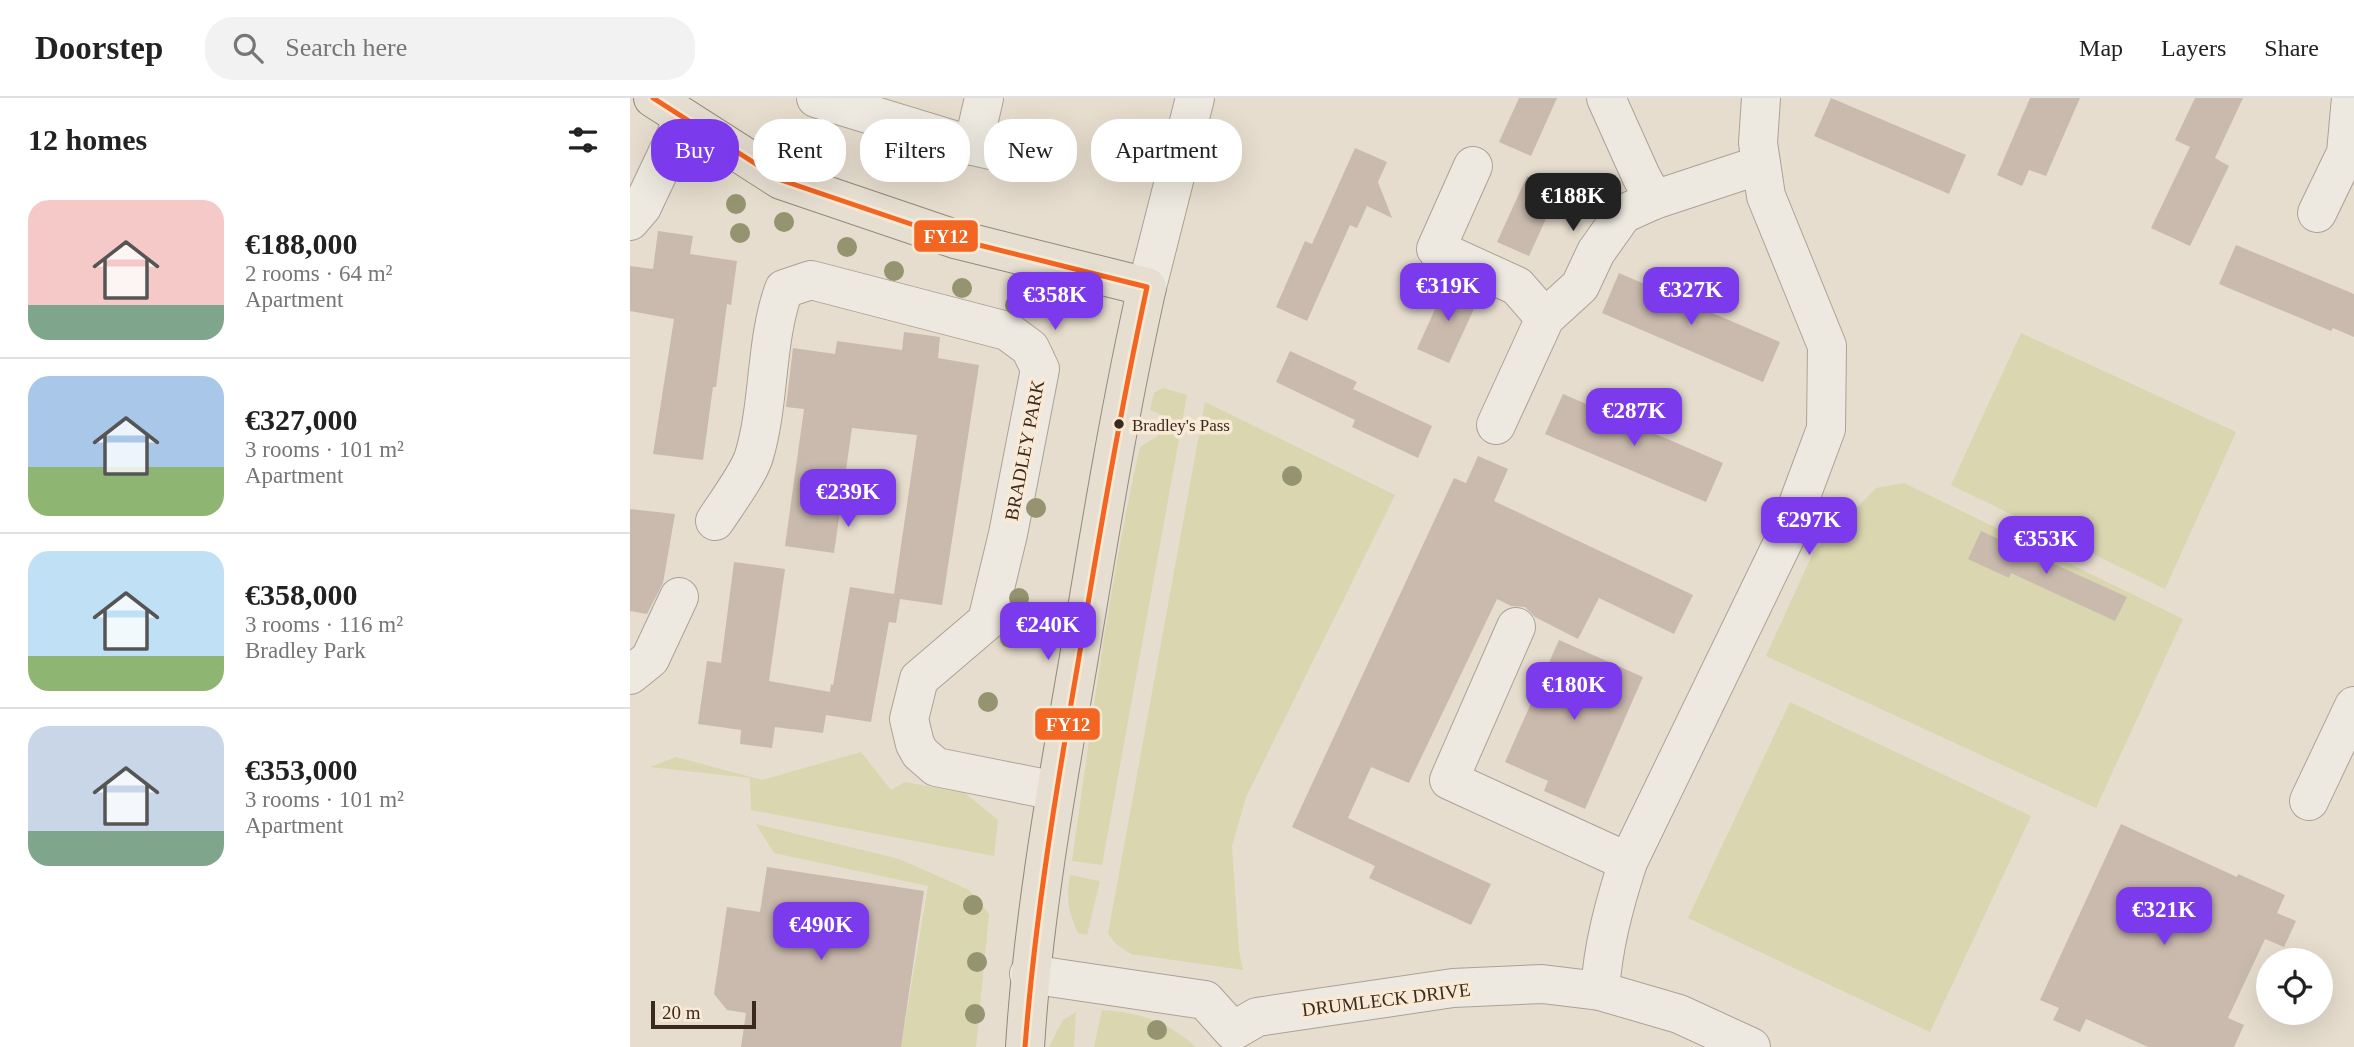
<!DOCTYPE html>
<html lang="en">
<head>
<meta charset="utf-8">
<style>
  body { margin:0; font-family:"Times New Roman",serif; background:#f2f2f2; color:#222; height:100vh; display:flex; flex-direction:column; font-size:26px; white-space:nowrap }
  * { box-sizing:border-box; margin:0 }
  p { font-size:23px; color:#767676 }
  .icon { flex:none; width:38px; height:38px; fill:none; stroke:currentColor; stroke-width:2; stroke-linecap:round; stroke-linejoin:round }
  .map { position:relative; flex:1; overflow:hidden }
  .sheet { display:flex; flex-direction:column; background:#fff; width:630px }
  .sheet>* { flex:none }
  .banner { position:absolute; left:21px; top:21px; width:665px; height:63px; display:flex; gap:14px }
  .fabs { position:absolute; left:1626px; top:850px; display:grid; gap:14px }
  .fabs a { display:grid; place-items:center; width:77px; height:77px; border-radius:50%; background:#fff; box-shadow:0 7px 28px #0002; font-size:35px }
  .scale { position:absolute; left:21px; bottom:18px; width:105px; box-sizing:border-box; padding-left:7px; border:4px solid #3c291e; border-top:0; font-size:19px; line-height:24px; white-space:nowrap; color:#3c291e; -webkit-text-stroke:5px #f8ead4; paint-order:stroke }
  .price { position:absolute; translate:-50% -60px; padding:0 16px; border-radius:14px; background:#7c3aed; color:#fff; font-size:23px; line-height:46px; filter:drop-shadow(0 2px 4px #0008) }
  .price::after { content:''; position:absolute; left:50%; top:42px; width:21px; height:16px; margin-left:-10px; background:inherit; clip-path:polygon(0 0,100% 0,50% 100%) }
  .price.selected { background:#222; color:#fff }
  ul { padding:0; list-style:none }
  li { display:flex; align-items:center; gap:21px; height:175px; padding:0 28px }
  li+li { border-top:2px solid #e0e0e0 }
  li span { display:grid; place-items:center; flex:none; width:196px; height:140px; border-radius:21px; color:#555 }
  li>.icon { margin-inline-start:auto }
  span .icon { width:84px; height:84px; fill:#fffc; stroke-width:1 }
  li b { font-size:30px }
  h2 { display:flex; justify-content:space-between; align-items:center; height:84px; padding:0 28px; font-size:30px }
  .chip { padding:0 24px; border-radius:28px; background:#fff; box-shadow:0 7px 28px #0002; font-size:24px; line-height:63px }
  .chip.selected { background:#7c3aed; color:#fff }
  header { display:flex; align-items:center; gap:42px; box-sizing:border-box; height:98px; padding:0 35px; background:#fff; border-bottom:2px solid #e0e0e0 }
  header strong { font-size:33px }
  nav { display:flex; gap:38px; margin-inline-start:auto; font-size:24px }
  .search { width:490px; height:63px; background:#f2f2f2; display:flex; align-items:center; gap:18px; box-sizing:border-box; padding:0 24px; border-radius:28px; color:#767676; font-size:26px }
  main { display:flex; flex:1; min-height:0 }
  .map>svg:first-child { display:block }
  .green { fill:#d9d6b0 }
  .building { fill:#cabaae }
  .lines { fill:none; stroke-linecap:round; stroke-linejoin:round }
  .minor-casing { stroke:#aba297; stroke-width:40 }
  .major-casing { stroke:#91887e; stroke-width:40 }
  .minor { stroke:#eee9e0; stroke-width:38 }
  .major { stroke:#e6ded1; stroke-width:38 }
  .bus-1-casing { stroke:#f8ead4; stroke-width:10 }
  .bus-1 { stroke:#f26522; stroke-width:5 }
  .tree { fill:#949470 }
  .bus-dot { fill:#3c291e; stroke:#f8ead4; stroke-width:2.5 }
  .labels { text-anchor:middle; stroke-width:7; stroke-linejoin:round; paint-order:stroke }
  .bus-label { font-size:17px; fill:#3c291e; stroke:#f8ead4; text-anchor:start }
  .street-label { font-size:19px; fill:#3c291e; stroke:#f8ead4 }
  .line-badge { stroke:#f8ead4; stroke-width:2.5 }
  .badge-label { font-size:19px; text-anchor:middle; font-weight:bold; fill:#fff }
</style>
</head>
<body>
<header>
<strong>Doorstep</strong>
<div class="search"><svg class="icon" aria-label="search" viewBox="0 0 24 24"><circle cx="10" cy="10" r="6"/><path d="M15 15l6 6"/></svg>Search here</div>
<nav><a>Map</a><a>Layers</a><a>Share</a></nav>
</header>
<main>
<section class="sheet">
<h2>12 homes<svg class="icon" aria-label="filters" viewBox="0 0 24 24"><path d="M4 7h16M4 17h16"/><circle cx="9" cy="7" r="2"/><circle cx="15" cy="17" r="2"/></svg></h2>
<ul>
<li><span style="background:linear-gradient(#f6c9c9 75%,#7fa58c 0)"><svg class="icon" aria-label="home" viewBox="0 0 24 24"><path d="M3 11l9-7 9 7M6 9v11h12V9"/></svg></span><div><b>€188,000</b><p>2 rooms · 64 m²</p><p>Apartment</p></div></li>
<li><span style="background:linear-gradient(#a9c7e8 65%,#8fb573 0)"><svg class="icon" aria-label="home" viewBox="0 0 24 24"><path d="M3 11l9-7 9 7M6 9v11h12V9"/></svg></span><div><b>€327,000</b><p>3 rooms · 101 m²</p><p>Apartment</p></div></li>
<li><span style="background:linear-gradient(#bfe0f5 75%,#8fb573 0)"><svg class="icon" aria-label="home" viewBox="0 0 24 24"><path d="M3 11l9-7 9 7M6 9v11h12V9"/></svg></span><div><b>€358,000</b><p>3 rooms · 116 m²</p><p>Bradley Park</p></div></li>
<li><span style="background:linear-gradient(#c9d6e8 75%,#7fa58c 0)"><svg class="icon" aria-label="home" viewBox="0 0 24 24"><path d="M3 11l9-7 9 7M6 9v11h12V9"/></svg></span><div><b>€353,000</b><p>3 rooms · 101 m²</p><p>Apartment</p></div></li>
</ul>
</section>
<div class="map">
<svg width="1724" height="949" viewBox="0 0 1724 949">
  <rect width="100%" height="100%" fill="#e6ddce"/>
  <g class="green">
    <polygon points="1391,235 1606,334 1535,491 1321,387"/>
    <path d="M533,290l24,7 -85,470 -30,-4c20,-139 37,-278 68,-414l18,-11 6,-20 -14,-6 4,-17z"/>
    <polygon points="575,304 765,397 616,699 602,748 609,853 613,872 501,856 487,847 478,836"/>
    <polygon points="1274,385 1553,521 1466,710 1136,558 1183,455 1246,390"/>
    <polygon points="1160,604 1401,718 1300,934 1058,820"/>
    <polygon points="231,654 261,692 275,684 335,695 368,722 364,758 121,712 120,680 20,669 46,659 132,682"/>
    <polygon points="126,726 269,761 339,792 359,816 346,949 271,949 298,788 144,755"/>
    <path d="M440,777l30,6 -13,54 -9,-2c-10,-22 -12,-35 -8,-58z"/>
    <path d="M472,912c39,3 64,11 94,37h-102z"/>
    <polygon points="446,914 444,949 419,949 433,922"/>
  </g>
  <g class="building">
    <polygon points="889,0 927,0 901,58 869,44"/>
    <polygon points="1201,0 1336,57 1319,96 1184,38"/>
    <polygon points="1400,0 1450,0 1416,78 1399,72 1392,88 1367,77"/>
    <polygon points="1565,0 1613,0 1585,60 1599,68 1560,148 1521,130 1560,49 1545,42"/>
    <polygon points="725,50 757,64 748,84 762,120 737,108 727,130 720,127 677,223 646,209 675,143 682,146"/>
    <polygon points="897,78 929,92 899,158 867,144"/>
    <polygon points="28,133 63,138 60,156 107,163 101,207 97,206 86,289 83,289 73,362 23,356 44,221 0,213 0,168 23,171"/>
    <polygon points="1606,147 1724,196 1724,239 1703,230 1701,233 1589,186"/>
    <polygon points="989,175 1150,244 1133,284 972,215"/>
    <polygon points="817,185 849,200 819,265 787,251"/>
    <polygon points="274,234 310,239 308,260 349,267 312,507 270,501 266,525 259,524 241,624 196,617 193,635 145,629 142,650 110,646 111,632 68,626 77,563 91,565 104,464 155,471 139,583 200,594 201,586 203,587 220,489 264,496 287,337 222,330 204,455 155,448 174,311 156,309 163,250 205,256 207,243 272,252"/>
    <polygon points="660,253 727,284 723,291 802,328 788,360 722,329 725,322 646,284"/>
    <polygon points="933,296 1093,365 1076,404 915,336"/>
    <polygon points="848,358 878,371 864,403 1063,497 1044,536 969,500 948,541 905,519 895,509 881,508 867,501 779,685 741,669 718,720 861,786 841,827 739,780 745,768 662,729 824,380 836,385"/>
    <polygon points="0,411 45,416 33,485 17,516 0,513"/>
    <polygon points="1351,433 1497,499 1485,523 1381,475 1379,480 1338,461"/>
    <polygon points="929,542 1013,579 955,711 914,693 918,683 875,664"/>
    <polygon points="1491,726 1607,779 1608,776 1655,797 1647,815 1666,823 1654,849 1635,841 1598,920 1614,927 1604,949 1518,949 1456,921 1450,934 1423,922 1429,910 1410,902"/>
    <polygon points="137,769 294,793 271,949 111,949 116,915 97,912 84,896 97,809 130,814"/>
  </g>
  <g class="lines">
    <defs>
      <g id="minor">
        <polyline points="186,0 343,48 404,62"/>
        <polyline points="976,0 1011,78 1024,102"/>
        <polyline points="343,48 354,0"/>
        <polyline points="843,68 806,151 887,188 915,220"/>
        <polyline points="1687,115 1716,55 1721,0"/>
        <polyline points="0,123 12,109 54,20"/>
        <polyline points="517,189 565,0"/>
        <polyline points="866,327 915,220 950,188 966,154 993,116 1024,102 1130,67"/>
        <path d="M85,423c11,-17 34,-48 39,-65 16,-53 11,-115 30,-167l27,-9 196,51 23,17 10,21 -32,165 -21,87 -68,58 -10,40 6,25 5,9 16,14 120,24"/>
        <polyline points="886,529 819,682 998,764"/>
        <polyline points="0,577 20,561 49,499"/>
        <polyline points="1679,703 1724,608"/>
        <polyline points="399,876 575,902 603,933 627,919 823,890 912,886 970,893 1049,916 1121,949"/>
        <path d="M970,893c3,-45 14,-86 28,-129l158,-326 40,-107 1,-83 -61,-150 -8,-53 3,-45"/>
      </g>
      <path id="major" d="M23,0l128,82 174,59 192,48c-28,125 -48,250 -69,376 -22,127 -45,255 -53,384"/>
    </defs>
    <use href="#minor" class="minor-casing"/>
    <use href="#major" class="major-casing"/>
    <use href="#minor" class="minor"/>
    <use href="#major" class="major"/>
    <defs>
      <path id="bus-1" d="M23,0l128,82 174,59 192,48c-27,125 -48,250 -69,376 -22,128 -43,255 -53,384"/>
    </defs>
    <use href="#bus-1" class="bus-1-casing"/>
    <use href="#bus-1" class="bus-1"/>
  </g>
  <g class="tree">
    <circle cx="106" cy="106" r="10"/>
    <circle cx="154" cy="124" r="10"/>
    <circle cx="110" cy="135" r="10"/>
    <circle cx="217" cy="149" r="10"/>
    <circle cx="264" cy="173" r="10"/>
    <circle cx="332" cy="190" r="10"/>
    <circle cx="385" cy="207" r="10"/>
    <circle cx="662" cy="378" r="10"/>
    <circle cx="406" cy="410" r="10"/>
    <circle cx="389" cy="500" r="10"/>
    <circle cx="380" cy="540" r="10"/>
    <circle cx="358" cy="604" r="10"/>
    <circle cx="343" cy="807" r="10"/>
    <circle cx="347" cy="864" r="10"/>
    <circle cx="345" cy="916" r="10"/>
    <circle cx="527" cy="932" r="10"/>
  </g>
  <circle class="bus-dot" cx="489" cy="326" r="6"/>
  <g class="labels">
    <g class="bus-label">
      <text x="502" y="333">Bradley's Pass</text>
    </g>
    <g class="street-label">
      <text transform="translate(394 352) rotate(-79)" y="7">BRADLEY PARK</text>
      <text transform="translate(756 901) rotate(-7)" y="7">DRUMLECK DRIVE</text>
    </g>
  </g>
  <g class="line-badge">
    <rect x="283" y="121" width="66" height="34" rx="7" fill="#f26522"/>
    <rect x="404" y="609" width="67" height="34" rx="7" fill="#f26522"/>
  </g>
  <g class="badge-label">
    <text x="316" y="145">FY12</text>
    <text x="438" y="633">FY12</text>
  </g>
</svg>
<div class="fabs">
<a><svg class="icon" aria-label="locate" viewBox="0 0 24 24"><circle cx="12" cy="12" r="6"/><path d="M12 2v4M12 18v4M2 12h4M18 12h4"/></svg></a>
</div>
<div class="scale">20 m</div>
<b class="price selected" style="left:943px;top:135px">€188K</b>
<b class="price" style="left:818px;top:225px">€319K</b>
<b class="price" style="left:1061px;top:229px">€327K</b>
<b class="price" style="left:425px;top:234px">€358K</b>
<b class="price" style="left:1004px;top:350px">€287K</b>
<b class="price" style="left:218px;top:431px">€239K</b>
<b class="price" style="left:1179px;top:459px">€297K</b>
<b class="price" style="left:1416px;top:478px">€353K</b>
<b class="price" style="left:418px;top:564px">€240K</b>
<b class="price" style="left:944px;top:624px">€180K</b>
<b class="price" style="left:1534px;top:849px">€321K</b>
<b class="price" style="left:191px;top:864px">€490K</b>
<div class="banner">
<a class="chip selected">Buy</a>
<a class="chip">Rent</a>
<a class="chip">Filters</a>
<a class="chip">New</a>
<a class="chip">Apartment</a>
</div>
</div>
</main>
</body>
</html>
